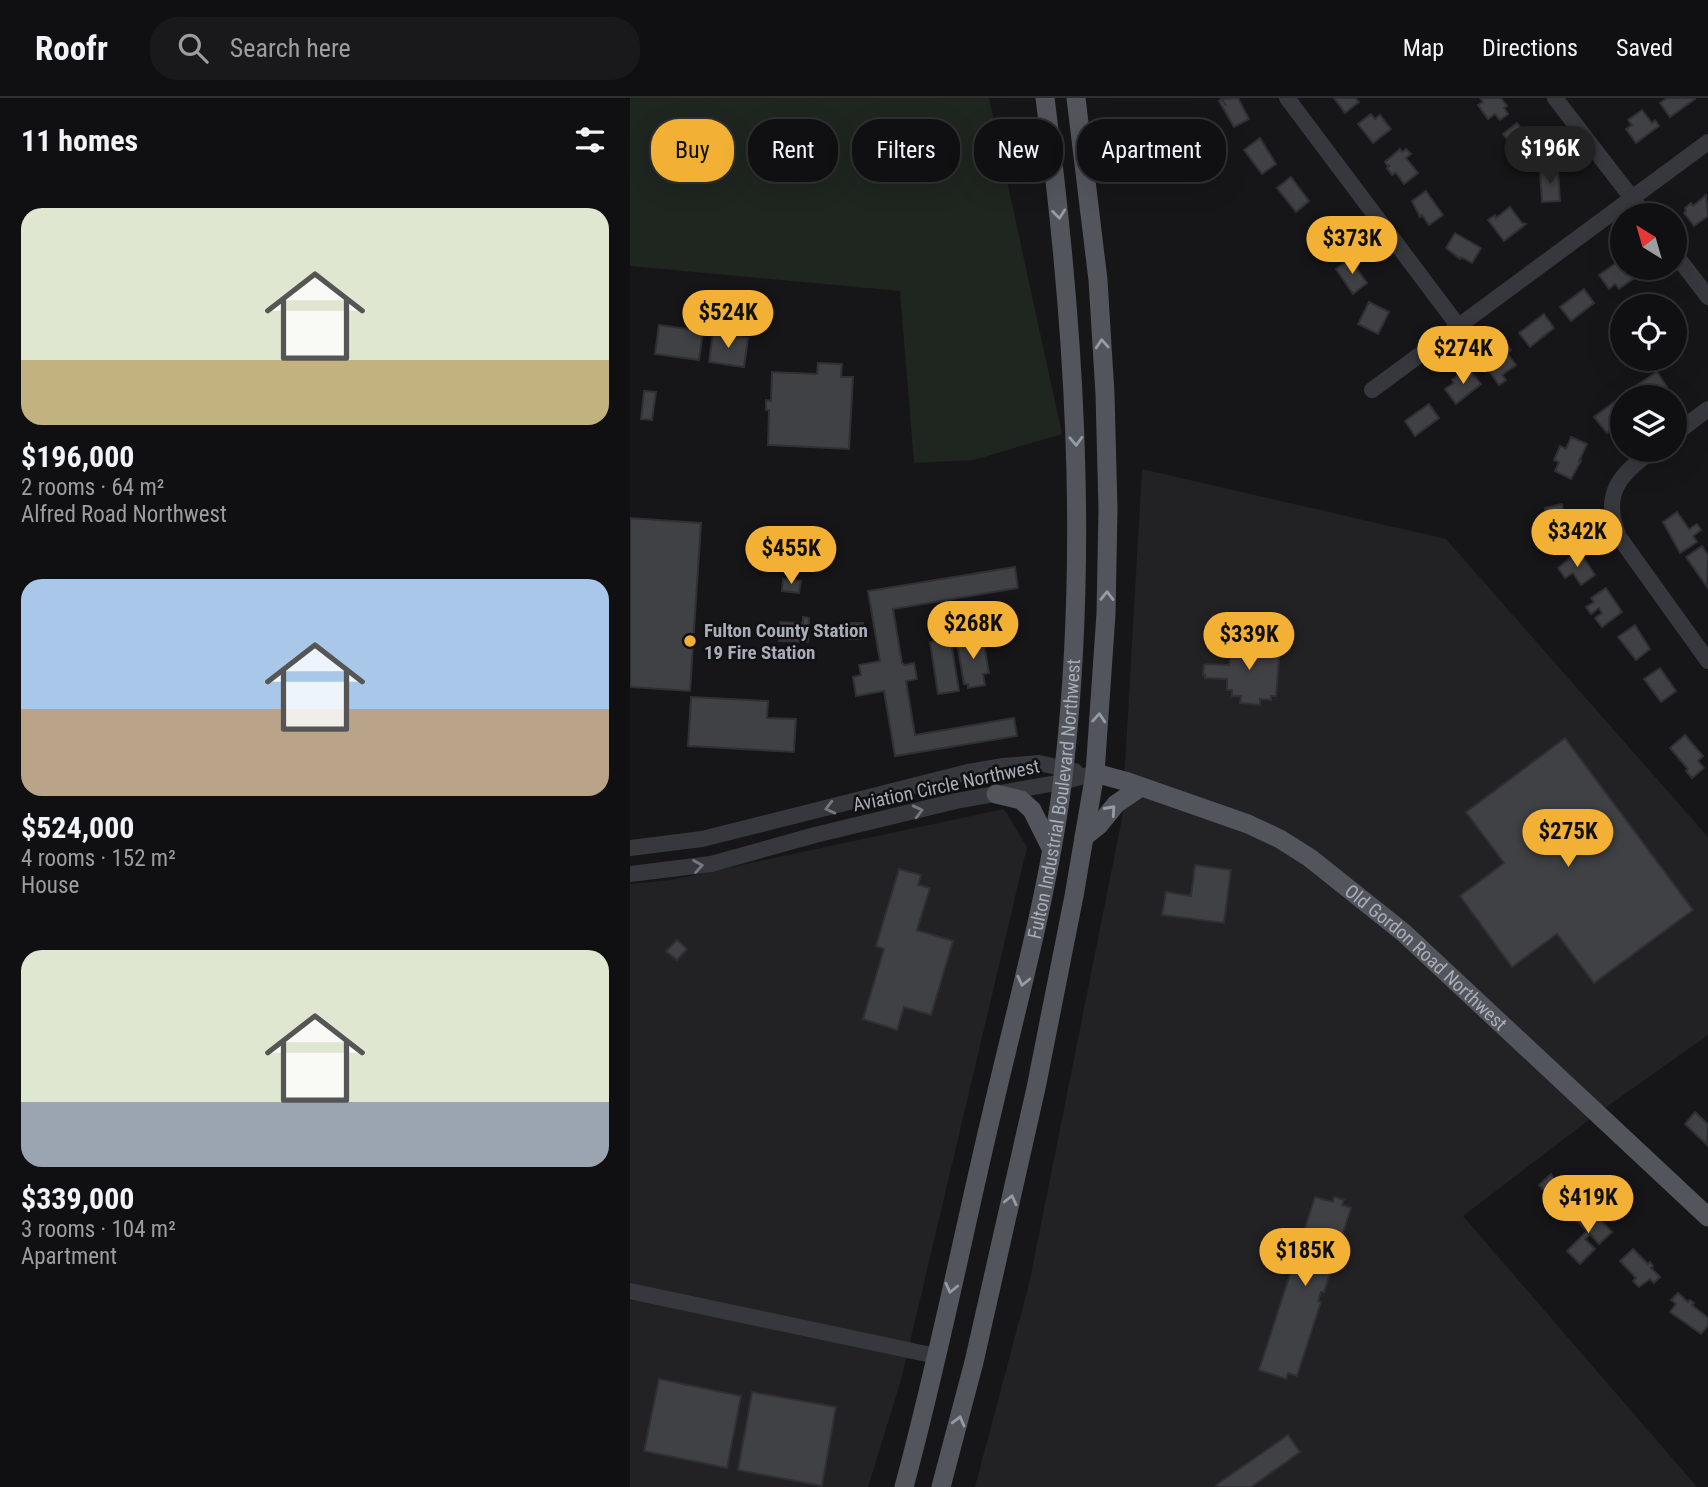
<!DOCTYPE html>
<html lang="en">
<head>
<meta charset="utf-8">
<style>
  body { margin:0; font-family:"Roboto Condensed",sans-serif; background:#19191b; color:#f1f3f6; height:100vh; display:flex; flex-direction:column; font-size:26px; white-space:nowrap }
  * { box-sizing:border-box; margin:0 }
  p { font-size:23px; color:#9c9d9f }
  .icon { flex:none; width:38px; height:38px; fill:none; stroke:currentColor; stroke-width:2; stroke-linecap:round; stroke-linejoin:round }
  .map { position:relative; flex:1; overflow:hidden }
  .panel { display:flex; flex-direction:column; background:#101012; width:630px }
  .panel>* { flex:none }
  .banner { position:absolute; left:21px; top:21px; width:665px; height:63px; display:flex; gap:14px }
  .needle { width:46px; rotate:323deg }
  .fabs { position:absolute; left:980px; top:105px; display:grid; gap:14px }
  .fabs a { display:grid; place-items:center; width:77px; height:77px; border-radius:50%; background:#101012; box-shadow:0 7px 28px #0002,0 0 0 2px #303032; font-size:35px }
  .price { position:absolute; translate:-50% -60px; padding:0 16px; border-radius:24px; background:#f2b134; color:#111; font-size:23px; line-height:46px; filter:drop-shadow(0 2px 4px #0008) }
  .price::after { content:''; position:absolute; left:50%; top:42px; width:21px; height:16px; margin-left:-10px; background:inherit; clip-path:polygon(0 0,100% 0,50% 100%) }
  .price.on { background:#222; color:#fff }
  ul { padding:0; list-style:none }
  li { display:grid; align-content:center; gap:14px; height:371px; padding:0 21px }
  li span { display:grid; place-items:center; height:217px; border-radius:21px; color:#555 }
  li>.icon { margin-inline-start:auto }
  span .icon { width:126px; height:126px; fill:#fffc; stroke-width:1 }
  li b { font-size:30px }
  h2 { display:flex; justify-content:space-between; align-items:center; height:84px; padding:0 21px; font-size:30px }
  .pill { padding:0 24px; border-radius:28px; background:#101012; box-shadow:0 7px 28px #0002,0 0 0 2px #303032; font-size:24px; line-height:63px }
  .pill.on { background:#f2b134; color:#111 }
  header { display:flex; align-items:center; gap:42px; box-sizing:border-box; height:98px; padding:0 35px; background:#101012; border-bottom:2px solid #303032 }
  header strong { font-size:33px }
  nav { display:flex; gap:38px; margin-inline-start:auto; font-size:24px }
  .search { width:490px; height:63px; background:#19191b; display:flex; align-items:center; gap:18px; box-sizing:border-box; padding:0 24px; border-radius:28px; color:#9c9d9f; font-size:26px }
  main { display:flex; flex:1; min-height:0 }
  .map>svg:first-child { display:block }
  .built { fill:#222225 }
  .green { fill:#1e261f }
  .building { fill:#404145; stroke:#303034; stroke-width:2 }
  .lines { fill:none; stroke-linecap:round; stroke-linejoin:round }
  .minor { stroke:#37383d; stroke-width:16 }
  .major { stroke:#53555c; stroke-width:19 }
  .oneway { stroke:#979ba6 }
  .oneway2 { stroke:#757881 }
  .poi-dot { fill:#f2b134; stroke:#111113; stroke-width:2.5 }
  .labels { text-anchor:middle; stroke-width:5; stroke-linejoin:round; paint-order:stroke }
  .poi-label { font-size:19px; font-weight:bold; fill:#a8adb8; stroke:#111113; text-anchor:start }
  .street-label { font-size:19px; fill:#a8adb8; stroke:#111113 }
</style>
</head>
<body>
<header>
<strong>Roofr</strong>
<div class="search"><svg class="icon" aria-label="search" viewBox="0 0 24 24"><circle cx="10" cy="10" r="6"/><path d="M15 15l6 6"/></svg>Search here</div>
<nav><a>Map</a><a>Directions</a><a>Saved</a></nav>
</header>
<main>
<section class="panel">
<h2>11 homes<svg class="icon" aria-label="filters" viewBox="0 0 24 24"><path d="M4 7h16M4 17h16"/><circle cx="9" cy="7" r="2"/><circle cx="15" cy="17" r="2"/></svg></h2>
<ul>
<li><span style="background:linear-gradient(#dfe7d0 70%,#c2b280 0)"><svg class="icon" aria-label="home" viewBox="0 0 24 24"><path d="M3 11l9-7 9 7M6 9v11h12V9"/></svg></span><div><b>$196,000</b><p>2 rooms · 64 m²</p><p>Alfred Road Northwest</p></div></li>
<li><span style="background:linear-gradient(#a9c7e8 60%,#b9a48a 0)"><svg class="icon" aria-label="home" viewBox="0 0 24 24"><path d="M3 11l9-7 9 7M6 9v11h12V9"/></svg></span><div><b>$524,000</b><p>4 rooms · 152 m²</p><p>House</p></div></li>
<li><span style="background:linear-gradient(#dfe7d0 70%,#9aa5b1 0)"><svg class="icon" aria-label="home" viewBox="0 0 24 24"><path d="M3 11l9-7 9 7M6 9v11h12V9"/></svg></span><div><b>$339,000</b><p>3 rooms · 104 m²</p><p>Apartment</p></div></li>
</ul>
</section>
<div class="map">
<svg width="1078" height="1389" viewBox="0 0 1078 1389">
  <rect width="100%" height="100%" fill="#161618"/>
  <g class="built">
    <polygon points="512,371 816,441 1078,739 1078,937 968,1015 833,1118 1067,1389 345,1389 399,1186 492,720"/>
    <polygon points="374,711 397,749 271,1282 238,1389 0,1389 0,786 41,782"/>
  </g>
  <polygon class="green" points="0,0 359,0 432,336 344,362 284,365 270,193 0,168"/>
  <g class="building">
    <polygon points="608,0 619,21 604,29 589,3 592,1 596,8 592,1"/>
    <polygon points="704,0 725,0 729,4 715,15"/>
    <polygon points="850,0 871,0 877,8 874,10 878,16 870,22 865,16 858,21 848,7 853,4"/>
    <polygon points="1037,0 1064,0 1065,1 1040,19 1030,5"/>
    <polygon points="1012,12 1022,25 1025,22 1029,28 1006,45 996,31 1002,27 998,22"/>
    <polygon points="741,16 745,21 750,17 761,31 743,45 728,26"/>
    <polygon points="887,25 905,49 891,60 873,36"/>
    <polygon points="630,40 646,66 632,76 614,52"/>
    <polygon points="770,51 772,54 776,51 781,56 776,60 788,75 774,86 766,75 762,77 757,70 760,67 758,68 755,64"/>
    <polygon points="928,73 930,103 912,104 910,74"/>
    <polygon points="661,79 679,103 666,114 647,90"/>
    <polygon points="796,93 813,117 799,127 792,117 790,119 782,103"/>
    <polygon points="1076,97 1078,118 1064,128 1054,115 1056,113 1055,110 1061,105 1063,108"/>
    <polygon points="880,109 892,125 896,126 874,143 858,122 865,117 866,120"/>
    <polygon points="693,120 708,140 689,154 679,140 684,136 679,130"/>
    <polygon points="825,135 851,150 842,165 831,159 830,161 816,150"/>
    <polygon points="720,161 737,185 723,196 706,171"/>
    <polygon points="989,163 1003,181 989,191 985,186 979,191 969,177"/>
    <polygon points="954,191 964,205 941,223 930,209"/>
    <polygon points="739,204 759,214 748,236 728,226"/>
    <polygon points="914,216 924,230 900,249 889,235"/>
    <polygon points="29,227 73,233 69,262 25,256"/>
    <polygon points="83,235 118,240 114,269 79,264"/>
    <polygon points="876,245 881,252 877,255 886,267 872,277 876,282 869,287 852,263"/>
    <polygon points="188,265 212,266 211,279 223,279 219,351 138,347 139,312 136,312 136,302 141,303 142,274 187,276"/>
    <polygon points="838,270 851,286 826,306 815,291 824,285 822,282"/>
    <polygon points="1027,274 1037,289 1020,299 1010,299 1004,289"/>
    <polygon points="14,293 26,294 22,322 11,321"/>
    <polygon points="987,302 992,309 992,319 977,335 964,319"/>
    <polygon points="799,306 809,320 785,338 775,323"/>
    <polygon points="941,339 957,346 949,363 951,363 941,381 925,373 929,364 924,362 930,348 936,351"/>
    <polygon points="932,406 938,434 921,438 915,410"/>
    <polygon points="1047,414 1059,431 1067,426 1071,432 1063,438 1067,444 1050,455 1033,424"/>
    <polygon points="0,420 71,425 60,593 0,589"/>
    <polygon points="1072,448 1078,457 1077,489 1056,459"/>
    <polygon points="949,453 965,477 951,487 943,475 935,480 928,470"/>
    <polygon points="385,469 388,490 263,511 272,565 275,567 284,565 287,581 276,583 285,637 384,620 387,638 265,658 254,593 226,598 223,579 231,577 229,567 250,563 238,493"/>
    <polygon points="153,481 171,483 169,495 152,493"/>
    <polygon points="976,490 992,514 972,529 965,520 972,515 969,510 961,516 956,509 964,504 961,500"/>
    <polygon points="173,519 179,520 178,544 149,543 150,524 173,525"/>
    <rect x="218" y="525" width="15" height="16"/>
    <polygon points="1005,527 1020,551 1006,562 988,539"/>
    <polygon points="347,536 349,548 354,547 359,575 353,576 355,587 338,590 338,586 334,586 327,544 331,543 330,539"/>
    <polygon points="603,539 610,540 609,547 621,548 621,544 630,545 630,550 650,551 646,598 641,598 641,602 630,601 630,607 610,605 611,598 602,598 602,592 597,592 597,581 575,580 575,577 573,577 574,567 577,566 599,567"/>
    <polygon points="317,541 318,545 321,544 329,593 308,596 300,544"/>
    <polygon points="1030,570 1046,593 1031,604 1014,581"/>
    <polygon points="61,599 138,603 137,620 166,621 164,654 58,648"/>
    <polygon points="1055,637 1073,658 1068,663 1074,670 1062,680 1056,673 1058,671 1040,650"/>
    <polygon points="935,640 1063,812 964,885 927,836 882,869 830,798 874,765 836,714"/>
    <polygon points="565,767 601,772 594,825 532,817 536,794 561,798"/>
    <polygon points="269,771 291,777 288,787 300,790 287,832 323,843 301,917 274,909 267,932 233,921 254,851 246,848"/>
    <polygon points="47,842 57,851 47,862 36,853"/>
    <polygon points="1065,1014 1078,1026 1077,1047 1055,1026"/>
    <polygon points="921,1076 928,1088 938,1080 948,1091 935,1101 932,1097 924,1104 909,1087"/>
    <polygon points="685,1099 703,1104 704,1099 714,1102 712,1107 721,1110 694,1194 691,1194 688,1203 691,1204 667,1278 658,1275 656,1281 629,1272"/>
    <polygon points="957,1108 982,1134 969,1146 960,1136 955,1141 965,1151 950,1166 937,1153 957,1133 944,1120"/>
    <polygon points="1003,1151 1018,1166 1020,1164 1023,1168 1021,1170 1030,1179 1024,1185 1020,1181 1009,1189 1003,1183 1006,1180 990,1163"/>
    <polygon points="1048,1195 1058,1204 1060,1202 1064,1205 1062,1207 1078,1220 1078,1228 1071,1236 1040,1214 1046,1206 1041,1202"/>
    <polygon points="29,1281 111,1298 97,1370 14,1353"/>
    <polygon points="122,1294 206,1309 192,1388 108,1372"/>
    <polygon points="658,1337 670,1354 621,1389 588,1389 586,1387"/>
  </g>
  <g class="lines">
    <g class="minor">
      <polyline points="657,0 829,229"/>
      <polyline points="925,0 1015,117"/>
      <polyline points="1045,156 1078,199"/>
      <polyline points="742,292 1078,44"/>
      <polyline points="1045,336 1078,311"/>
      <path d="M1023,352c-34,25 -52,44 -34,87l89,124"/>
      <polyline points="0,750 72,741 338,674 373,668 409,665 445,673"/>
      <polyline points="0,776 81,766 185,737 326,703 432,684 465,675"/>
      <polyline points="0,1193 306,1258"/>
    </g>
    <g class="major">
      <path id="s1" d="M465,675l33,9 120,42 32,15 30,19 94,75 304,284"/>
      <polyline points="366,696 391,702 402,712 421,750"/>
      <polyline points="454,739 469,727 486,706 511,689"/>
      <path id="s2" d="M274,1389c34,-125 59,-253 89,-379 26,-112 58,-225 71,-339 25,-225 10,-448 -19,-671"/>
      <polyline points="311,1389 344,1264 406,990 444,798 465,675 476,516 478,411 475,296 468,182 446,0"/>
    </g>
  </g>
  <defs><path id="oneway-chevron" d="M-2-3.5L2.5 0L-2 3.5" fill="none" stroke-width="1.6" stroke-linecap="round" stroke-linejoin="round" transform="scale(1.75)"/></defs>
  <g class="oneway">
    <use href="#oneway-chevron" transform="translate(429 116) rotate(84)"/>
    <use href="#oneway-chevron" transform="translate(472 246) rotate(-94)"/>
    <use href="#oneway-chevron" transform="translate(446 343) rotate(88)"/>
    <use href="#oneway-chevron" transform="translate(477 498) rotate(-89)"/>
    <use href="#oneway-chevron" transform="translate(469 620) rotate(-86)"/>
    <use href="#oneway-chevron" transform="translate(481 712) rotate(-48)"/>
    <use href="#oneway-chevron" transform="translate(393 883) rotate(103)"/>
    <use href="#oneway-chevron" transform="translate(381 1102) rotate(-77)"/>
    <use href="#oneway-chevron" transform="translate(321 1190) rotate(103)"/>
    <use href="#oneway-chevron" transform="translate(329 1323) rotate(-75)"/>
  </g>
  <g class="oneway2">
    <use href="#oneway-chevron" transform="translate(200 710) rotate(166)"/>
    <use href="#oneway-chevron" transform="translate(288 713) rotate(-14)"/>
    <use href="#oneway-chevron" transform="translate(68 768) rotate(-9)"/>
  </g>
  <circle class="poi-dot" cx="60" cy="543" r="7"/>
  <g class="labels">
    <g class="poi-label">
      <text x="74" y="539">Fulton County Station<tspan x="74" dy="22">19 Fire Station</tspan></text>
    </g>
    <g class="street-label">
      <text transform="translate(316 687) rotate(-12)" y="7">Aviation Circle Northwest</text>
      <text dy="7" stroke="none"><textPath href="#s2" startOffset="705">Fulton Industrial Boulevard Northwest</textPath></text>
      <text dy="7" stroke="none"><textPath href="#s1" startOffset="385">Old Gordon Road Northwest</textPath></text>
    </g>
  </g>
</svg>
<div class="fabs">
<a><svg class="needle" viewBox="-14 -14 28 28"><path d="M0-13l5 13h-10z" fill="#e53935"/><path d="M0 13l5-13h-10z" fill="#9c9d9f"/></svg></a>
<a><svg class="icon" aria-label="locate" viewBox="0 0 24 24"><circle cx="12" cy="12" r="6"/><path d="M12 2v4M12 18v4M2 12h4M18 12h4"/></svg></a>
<a><svg class="icon" aria-label="layers" viewBox="0 0 24 24"><path d="M12 4l9 5-9 5-9-5zM3 14l9 5 9-5"/></svg></a>
</div>
<b class="price on" style="left:920px;top:88px">$196K</b>
<b class="price" style="left:722px;top:178px">$373K</b>
<b class="price" style="left:98px;top:252px">$524K</b>
<b class="price" style="left:833px;top:288px">$274K</b>
<b class="price" style="left:947px;top:471px">$342K</b>
<b class="price" style="left:161px;top:488px">$455K</b>
<b class="price" style="left:343px;top:563px">$268K</b>
<b class="price" style="left:619px;top:574px">$339K</b>
<b class="price" style="left:938px;top:771px">$275K</b>
<b class="price" style="left:958px;top:1137px">$419K</b>
<b class="price" style="left:675px;top:1190px">$185K</b>
<div class="banner">
<a class="pill on">Buy</a>
<a class="pill">Rent</a>
<a class="pill">Filters</a>
<a class="pill">New</a>
<a class="pill">Apartment</a>
</div>
</div>
</main>
</body>
</html>
